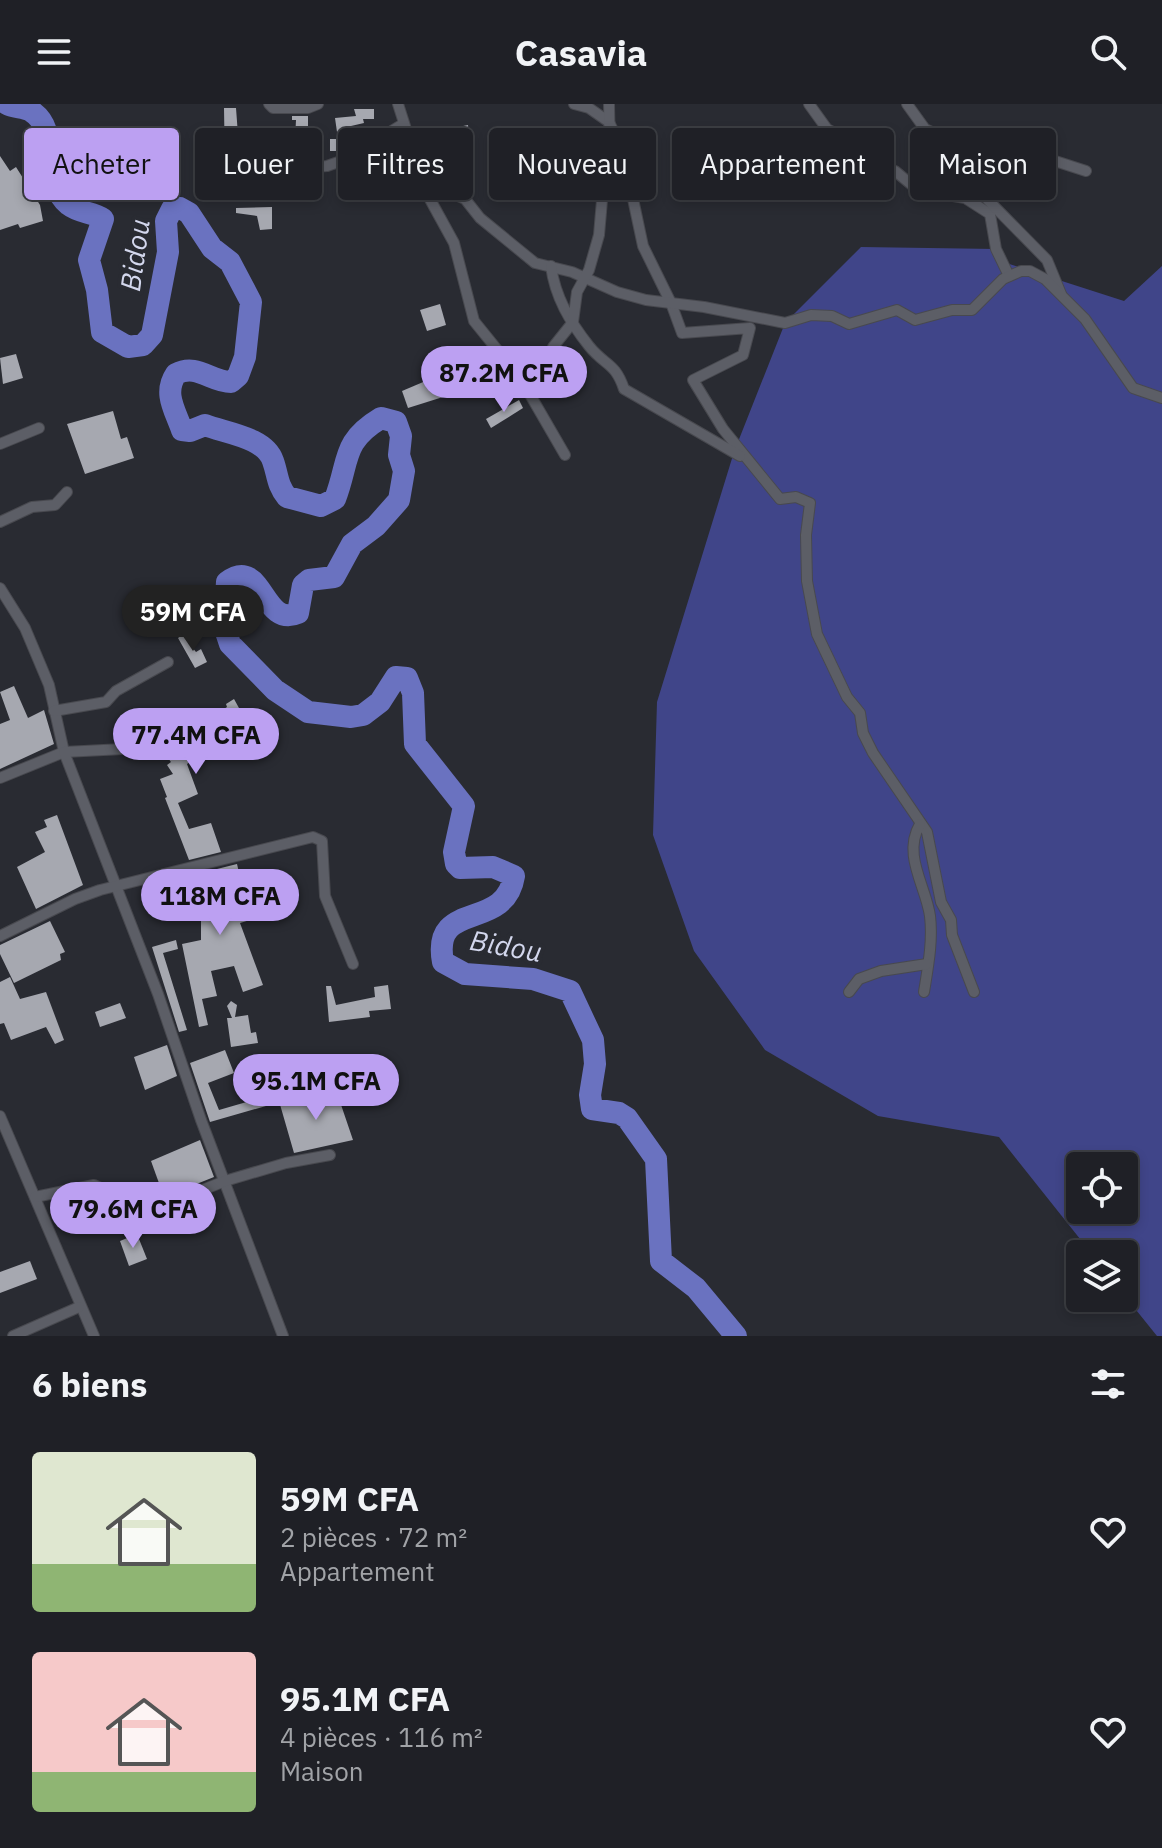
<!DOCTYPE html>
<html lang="fr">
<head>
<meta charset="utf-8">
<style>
  body { margin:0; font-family:"IBM Plex Sans",sans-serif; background:#2c2d32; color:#f1f3f6; height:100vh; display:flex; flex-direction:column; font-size:30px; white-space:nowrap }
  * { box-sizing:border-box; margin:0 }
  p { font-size:26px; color:#a1a3a7 }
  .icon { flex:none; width:44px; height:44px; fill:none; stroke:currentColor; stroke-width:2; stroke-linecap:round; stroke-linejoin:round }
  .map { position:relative; height:1232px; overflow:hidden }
  .panel { display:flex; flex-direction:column; background:#1f2026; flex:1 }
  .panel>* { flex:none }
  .guide { position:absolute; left:24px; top:24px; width:1114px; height:72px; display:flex; gap:16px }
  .buttons { position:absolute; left:1066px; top:1048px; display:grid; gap:16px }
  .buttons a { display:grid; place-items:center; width:72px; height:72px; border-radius:8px; background:#1f2026; box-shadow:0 4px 12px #0003,0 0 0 2px #3c3e43; font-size:40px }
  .price { position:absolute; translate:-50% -68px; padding:0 18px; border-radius:28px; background:#bca0f2; color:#111; font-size:26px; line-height:52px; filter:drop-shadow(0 2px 4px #0008) }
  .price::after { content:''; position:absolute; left:50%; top:48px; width:24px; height:18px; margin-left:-12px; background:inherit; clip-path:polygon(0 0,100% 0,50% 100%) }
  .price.on { background:#222; color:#fff }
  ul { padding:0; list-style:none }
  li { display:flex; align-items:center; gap:24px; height:200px; padding:0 32px }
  li span { display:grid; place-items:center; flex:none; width:224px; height:160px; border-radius:8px; color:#555 }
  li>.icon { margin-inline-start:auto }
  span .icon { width:96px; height:96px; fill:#fffc; stroke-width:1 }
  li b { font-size:34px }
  h2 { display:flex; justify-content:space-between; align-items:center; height:96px; padding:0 32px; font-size:34px }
  .pill { padding:0 28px; border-radius:8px; background:#1f2026; box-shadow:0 4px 12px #0003,0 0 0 2px #3c3e43; font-size:28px; line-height:72px }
  .pill.on { background:#bca0f2; color:#111 }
  header { display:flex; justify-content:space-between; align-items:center; height:104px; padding:0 32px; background:#1f2026; font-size:36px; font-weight:800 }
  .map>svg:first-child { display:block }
  .green { fill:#404589; fill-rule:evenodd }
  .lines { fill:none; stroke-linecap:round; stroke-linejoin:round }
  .river { stroke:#6a72c0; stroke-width:22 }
  .building { fill:#a6a8b0 }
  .minor-casing { stroke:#48494f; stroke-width:12 }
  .minor { stroke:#5c5e66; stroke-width:10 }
  .labels { text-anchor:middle; stroke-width:8; stroke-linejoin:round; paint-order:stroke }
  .water-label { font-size:28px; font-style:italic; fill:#d3d7ed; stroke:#292b32 }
</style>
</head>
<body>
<header><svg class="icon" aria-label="menu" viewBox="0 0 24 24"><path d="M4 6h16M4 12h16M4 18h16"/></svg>Casavia<svg class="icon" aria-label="search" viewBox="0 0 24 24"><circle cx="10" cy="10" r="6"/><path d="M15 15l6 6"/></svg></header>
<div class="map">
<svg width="1162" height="1232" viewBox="0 0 1162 1232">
  <rect width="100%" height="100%" fill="#292b32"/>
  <path class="green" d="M861,143l135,2 7,13 121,39 38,-35v1070h-5l-33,-41v-41h-32l-93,-117 -121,-21 -113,-66 -71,-99 -41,-116 4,-133 77,-250 51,-129zM1080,1062h44v44h-44z"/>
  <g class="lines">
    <path class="river" d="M7,0c7,4 17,3 24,7 31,19 7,68 38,94 10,8 24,7 34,14l-14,41 8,30 5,42 26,15 15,-2 9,-10 16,-83 -2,-31 6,-12 8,-1 9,5 23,35 18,14 21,40 -6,55 -7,19 -7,6c-20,0 -34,-19 -55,-8 -13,19 -1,36 6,56l8,1 15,-6c20,8 60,12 68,36 5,14 4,24 14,36l34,9 14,-7c15,-39 6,-57 46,-81l15,4 5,14 -2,19 5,16 -5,29 -23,26 -24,18 -18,33 -25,3 -6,5 -5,28c-36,16 -35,-58 -71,-31l-3,44 6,18 45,46 33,22 43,5 12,-2 17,-13 16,-25 11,1 6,15 2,51 49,62 -10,46 2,12 4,4 33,-1 21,9c-9,57 -83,22 -71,86l22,12 68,5 37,12 23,49 2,24 -5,31 2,14 27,4 8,5 29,41 5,102 35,27 40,48"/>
  </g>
  <g class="building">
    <polygon points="224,4 236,4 238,31 257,31 257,57 266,54 267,59 267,67 242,76 248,88 235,94 225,66"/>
    <polygon points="354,5 374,5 374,15 363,15 364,19 351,22 351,42 343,47 330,47 330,35 338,35 335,14 356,12"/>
    <polygon points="292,12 308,12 308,35 295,35 296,16 292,16"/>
    <polygon points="468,21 471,54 461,57 456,40 438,45 434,28"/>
    <polygon points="397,41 394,68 383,66 386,42"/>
    <polygon points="0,52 10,67 16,63 40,101 43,117 20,124 18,120 0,126"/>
    <polygon points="272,103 272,125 260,126 257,112 236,109 236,104"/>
    <polygon points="440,200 446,221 427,227 420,206"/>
    <polygon points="544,243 558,271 549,275 536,247"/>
    <polygon points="16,250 23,274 3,280 0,254"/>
    <polygon points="435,273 443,293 408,304 402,287"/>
    <polygon points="519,296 523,304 491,324 486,315"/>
    <polygon points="113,307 121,335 127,333 134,354 85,370 67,320"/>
    <polygon points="182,531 196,548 201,545 207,558 195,564 178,534"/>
    <polygon points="14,582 28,614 44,606 54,640 0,665 0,620 10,616 0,588"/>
    <polygon points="234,595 239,604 236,606 246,622 187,660 198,690 178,699 189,725 211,719 221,748 189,756 165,694 167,693 160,675 173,670 167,661 171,658 162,646 227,603 226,600"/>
    <polygon points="57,711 83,781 36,805 17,763 45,748 35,728 47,723 44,716"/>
    <polygon points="237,760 250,816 240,819 263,881 243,888 234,862 211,867 217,892 202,895 208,921 199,923 182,840 201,836 201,812 208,812 193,771"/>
    <polygon points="50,817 65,848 60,850 61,856 14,879 0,850 0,841"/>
    <polygon points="176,836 178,845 163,849 187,926 179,928 152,843"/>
    <polygon points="10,873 20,895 46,888 64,936 55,940 46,923 11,936 4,919 0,920 0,878"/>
    <polygon points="388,881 391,905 369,907 370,913 329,918 326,882 331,882 336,901 375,893 374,883"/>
    <polygon points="231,897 237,901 235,913 248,911 251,929 256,928 258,939 231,943 227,914 232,914 227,902"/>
    <polygon points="120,899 126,914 100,923 95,908"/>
    <polygon points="167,941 177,972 145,986 134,953"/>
    <polygon points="225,946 234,969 208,979 219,1006 264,993 266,1002 210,1018 190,959"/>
    <polygon points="336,986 353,1036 294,1049 279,997 289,994 291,999"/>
    <polygon points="200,1036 214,1073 164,1093 151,1057"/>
    <polygon points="89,1098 97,1120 76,1128 68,1106"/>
    <polygon points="137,1130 147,1155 129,1162 120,1137"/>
    <polygon points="30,1157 37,1175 0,1189 0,1168"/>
  </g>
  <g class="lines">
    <defs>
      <g id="minor">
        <polyline points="269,0 273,4 308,4 318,0"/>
        <polyline points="398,0 426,88 454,139 474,217 521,275 565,351"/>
        <polyline points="574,0 589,4 609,18 620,41 620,54 629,76 643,142 671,199 682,229 750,224 743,251 693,276 723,325 780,395 796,393 810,399 806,431 807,477 817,530 847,593 860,609 863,629 873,649 927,728 941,798 951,816 952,831 974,888"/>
        <polyline points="809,0 827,25 839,31 859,56 895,67 918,86 965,94 990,110 996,145 1009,172"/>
        <polyline points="907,0 925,25 947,35 979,65 988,96 1047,156 1061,190"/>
        <polyline points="274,63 302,59 314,63 327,62 344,56 403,20"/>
        <polyline points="979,65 1000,64 1013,56 1052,56 1086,67"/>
        <polyline points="422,76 465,95 480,114 535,159 572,168 617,188 646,196 704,203 785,219 811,211 832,212 849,220 897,206 915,216 952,206 972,206 1003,175 1021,167 1030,167 1045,175 1085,215 1133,284 1162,294"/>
        <path d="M551,162c4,31 19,56 38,80 16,20 26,16 35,43l116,67"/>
        <polyline points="553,243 573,218 577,188 589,166 599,131 604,73 610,50 609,0"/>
        <polyline points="0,340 39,324"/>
        <polyline points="0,418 32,403 55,401 67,388"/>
        <polyline points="0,484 25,524 49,581 64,648 0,674"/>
        <polyline points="54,607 106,598 116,587 168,558"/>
        <polyline points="143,644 64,648 158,890 201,1016 283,1232"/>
        <path d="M920,720c-18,31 6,62 10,92 3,25 -2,51 -6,76"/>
        <polyline points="0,832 75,795 100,786 313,733 322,737 325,792 353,860"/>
        <polyline points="849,888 859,875 881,867 927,860"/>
        <polyline points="0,1012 94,1232"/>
        <polyline points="35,1093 94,1081 150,1107 225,1077 286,1059 330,1051"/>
        <polyline points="13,1232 79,1203"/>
      </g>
    </defs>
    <use href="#minor" class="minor-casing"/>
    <use href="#minor" class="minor"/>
  </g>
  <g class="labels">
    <g class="water-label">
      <text transform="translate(135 151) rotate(-82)" y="10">Bidou</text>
      <text transform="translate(506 842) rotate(10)" y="10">Bidou</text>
    </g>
  </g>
</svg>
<div class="buttons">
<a><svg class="icon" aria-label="locate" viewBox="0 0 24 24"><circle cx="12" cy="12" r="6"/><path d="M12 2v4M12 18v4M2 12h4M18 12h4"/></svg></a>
<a><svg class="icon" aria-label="layers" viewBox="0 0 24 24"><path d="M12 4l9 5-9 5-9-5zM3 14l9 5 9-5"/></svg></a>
</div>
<b class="price" style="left:504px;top:310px">87.2M CFA</b>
<b class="price on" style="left:193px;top:549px">59M CFA</b>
<b class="price" style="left:196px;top:672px">77.4M CFA</b>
<b class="price" style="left:220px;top:833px">118M CFA</b>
<b class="price" style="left:316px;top:1018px">95.1M CFA</b>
<b class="price" style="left:133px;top:1146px">79.6M CFA</b>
<div class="guide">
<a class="pill on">Acheter</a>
<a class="pill">Louer</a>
<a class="pill">Filtres</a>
<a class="pill">Nouveau</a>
<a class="pill">Appartement</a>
<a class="pill">Maison</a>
</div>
</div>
<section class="panel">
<h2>6 biens<svg class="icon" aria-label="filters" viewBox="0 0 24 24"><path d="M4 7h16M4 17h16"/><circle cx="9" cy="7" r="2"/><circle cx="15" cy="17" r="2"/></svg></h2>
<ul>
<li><span style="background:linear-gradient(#dfe7d0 70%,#8fb573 0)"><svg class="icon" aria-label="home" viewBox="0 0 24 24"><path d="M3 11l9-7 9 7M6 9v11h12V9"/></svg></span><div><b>59M CFA</b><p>2 pièces · 72 m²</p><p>Appartement</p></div><svg class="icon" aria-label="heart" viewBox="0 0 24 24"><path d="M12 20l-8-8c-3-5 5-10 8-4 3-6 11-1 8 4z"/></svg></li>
<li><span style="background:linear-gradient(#f6c9c9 75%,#8fb573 0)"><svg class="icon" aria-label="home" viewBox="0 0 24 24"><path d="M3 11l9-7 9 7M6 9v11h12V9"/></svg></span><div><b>95.1M CFA</b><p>4 pièces · 116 m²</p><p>Maison</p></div><svg class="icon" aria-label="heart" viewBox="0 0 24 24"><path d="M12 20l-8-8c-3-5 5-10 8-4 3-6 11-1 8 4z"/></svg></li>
</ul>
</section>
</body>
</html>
